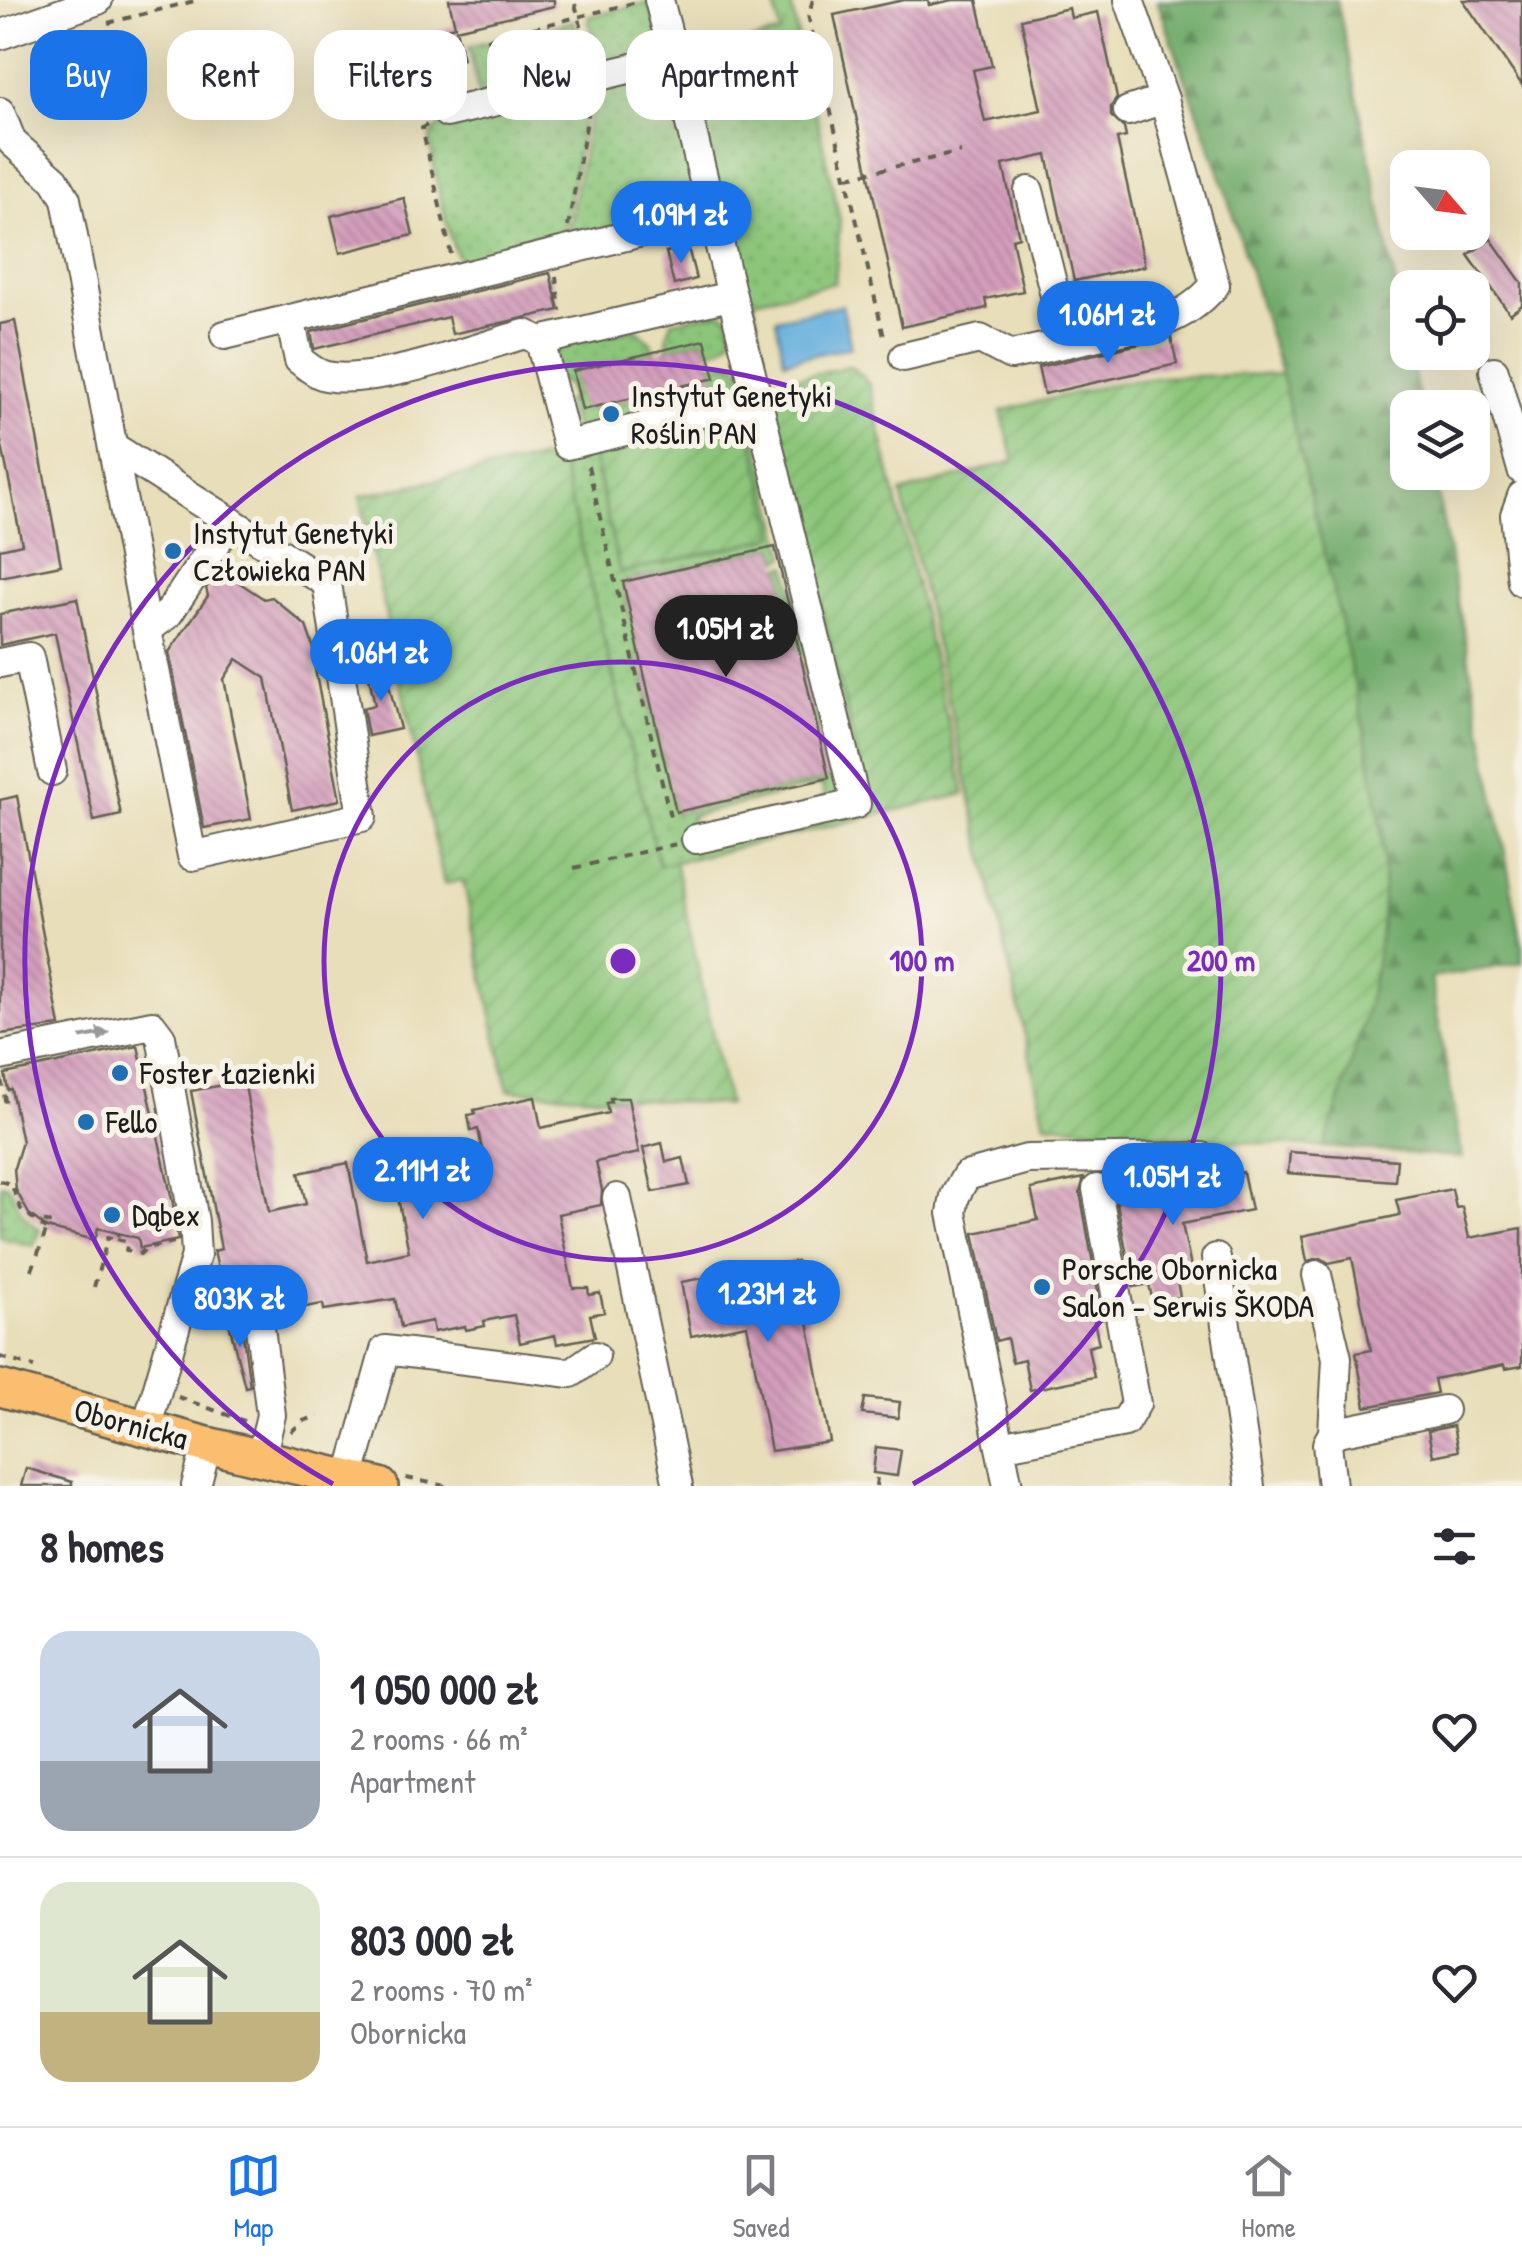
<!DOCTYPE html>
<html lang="en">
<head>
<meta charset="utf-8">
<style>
  body { margin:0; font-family:"Patrick Hand",sans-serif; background:#f7f7f7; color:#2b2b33; height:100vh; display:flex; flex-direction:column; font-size:38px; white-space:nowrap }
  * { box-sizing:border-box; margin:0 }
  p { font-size:32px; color:#7c7c81 }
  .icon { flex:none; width:55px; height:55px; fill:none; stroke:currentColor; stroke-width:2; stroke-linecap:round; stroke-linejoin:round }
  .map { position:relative; height:1486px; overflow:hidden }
  .details { display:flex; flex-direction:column; background:#fff; flex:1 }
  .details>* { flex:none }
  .banner { position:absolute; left:30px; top:30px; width:1000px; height:90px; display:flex; gap:20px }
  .needle { width:65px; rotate:118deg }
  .controls { position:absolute; left:1390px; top:150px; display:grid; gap:20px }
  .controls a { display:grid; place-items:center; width:100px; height:100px; border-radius:20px; background:#fff; box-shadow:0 10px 40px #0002; font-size:50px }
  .price { position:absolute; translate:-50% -85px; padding:0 22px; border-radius:35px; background:#1a73e8; color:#fff; font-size:32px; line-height:65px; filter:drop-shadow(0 2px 5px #0008) }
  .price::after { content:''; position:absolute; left:50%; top:60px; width:30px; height:22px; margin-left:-15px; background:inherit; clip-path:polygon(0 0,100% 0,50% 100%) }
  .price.current { background:#222; color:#fff }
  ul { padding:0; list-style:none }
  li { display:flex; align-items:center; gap:30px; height:250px; padding:0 40px }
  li+li { border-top:2px solid #e1e1e2 }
  li span { display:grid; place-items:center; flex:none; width:280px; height:200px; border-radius:30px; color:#555 }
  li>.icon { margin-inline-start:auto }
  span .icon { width:120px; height:120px; fill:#fffc; stroke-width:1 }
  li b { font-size:42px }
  h2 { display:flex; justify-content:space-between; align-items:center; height:120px; padding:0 40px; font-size:42px }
  .tag { padding:0 35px; border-radius:30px; background:#fff; box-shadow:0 10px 40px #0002; font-size:35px; line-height:90px }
  .tag.current { background:#1a73e8; color:#fff }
  .tab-bar { display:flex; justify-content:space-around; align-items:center; height:140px; border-top:2px solid #e1e1e2; background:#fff; font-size:28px; color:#7c7c81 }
  .tab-bar a { display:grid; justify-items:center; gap:5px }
  .tab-bar .current { color:#1a73e8 }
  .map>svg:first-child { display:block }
  .grass { fill:url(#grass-dots); stroke:#54714b; stroke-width:2.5; fill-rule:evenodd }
  .forest { fill:url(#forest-firs); stroke:#466443; stroke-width:2.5 }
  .garden { fill:url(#garden-furrows); stroke:#54714b; stroke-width:2.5 }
  .water { fill:#66afde; stroke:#41667d; stroke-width:2.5 }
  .building { fill:url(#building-back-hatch) }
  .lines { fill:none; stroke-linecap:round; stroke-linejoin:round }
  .minor-casing { stroke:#636053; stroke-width:32 }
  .major-casing { stroke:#636053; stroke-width:40 }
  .path { stroke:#636053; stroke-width:4; stroke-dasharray:8 8; stroke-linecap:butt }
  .minor { stroke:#fff; stroke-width:28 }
  .major { stroke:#fbbd6e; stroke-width:35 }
  .oneway { fill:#999 }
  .ring { fill:none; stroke:#7b2cbf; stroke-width:5 }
  .poi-dot { fill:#1f6fb2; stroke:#f7f3e8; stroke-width:4 }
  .labels { text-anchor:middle; stroke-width:10; stroke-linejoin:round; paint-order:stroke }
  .poi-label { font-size:32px; fill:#1c1c1c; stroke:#f7f3e8; text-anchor:start }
  .street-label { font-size:32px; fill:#1c1c1c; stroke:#f7f3e8 }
  .centre { fill:#7b2cbf; stroke:#f7f3e8; stroke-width:5 }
  .ring-label { font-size:30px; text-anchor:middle; font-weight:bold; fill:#7b2cbf; stroke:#f7f3e8; stroke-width:10; stroke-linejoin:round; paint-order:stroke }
</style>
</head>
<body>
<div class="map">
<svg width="1522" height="1486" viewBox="0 0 1522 1486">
  <defs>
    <pattern id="grass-dots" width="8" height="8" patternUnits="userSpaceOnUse" patternTransform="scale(2.5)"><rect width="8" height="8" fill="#8cc67a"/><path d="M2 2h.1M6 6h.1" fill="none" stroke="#78aa69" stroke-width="1.8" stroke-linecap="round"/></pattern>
    <pattern id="forest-firs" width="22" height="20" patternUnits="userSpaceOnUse" patternTransform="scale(2.5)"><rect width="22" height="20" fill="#71ab6a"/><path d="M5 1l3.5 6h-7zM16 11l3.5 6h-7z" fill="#5c8a56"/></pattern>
    <pattern id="garden-furrows" width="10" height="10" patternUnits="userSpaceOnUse" patternTransform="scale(2.5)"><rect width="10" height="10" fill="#8cc67a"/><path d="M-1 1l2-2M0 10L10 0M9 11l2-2" fill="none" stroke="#78aa69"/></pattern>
    <pattern id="building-back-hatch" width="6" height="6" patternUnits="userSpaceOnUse" patternTransform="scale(2.5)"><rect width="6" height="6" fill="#d49ebc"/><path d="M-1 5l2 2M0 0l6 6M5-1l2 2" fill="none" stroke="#ab8098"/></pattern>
  </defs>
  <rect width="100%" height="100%" fill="#f7f3e8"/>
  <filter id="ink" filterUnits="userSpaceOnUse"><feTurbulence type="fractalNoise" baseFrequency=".01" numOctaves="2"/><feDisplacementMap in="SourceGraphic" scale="20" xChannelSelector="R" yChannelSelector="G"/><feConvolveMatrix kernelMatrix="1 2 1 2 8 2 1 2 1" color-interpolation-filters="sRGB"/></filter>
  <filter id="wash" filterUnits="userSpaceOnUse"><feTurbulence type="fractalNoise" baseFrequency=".0048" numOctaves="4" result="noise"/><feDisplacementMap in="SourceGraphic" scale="40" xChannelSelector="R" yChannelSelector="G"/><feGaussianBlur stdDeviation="2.25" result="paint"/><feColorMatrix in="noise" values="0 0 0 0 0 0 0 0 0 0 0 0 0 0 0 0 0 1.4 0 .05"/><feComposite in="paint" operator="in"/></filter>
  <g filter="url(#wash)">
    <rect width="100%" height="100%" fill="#e8deb9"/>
    <g class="grass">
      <path d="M773,0h17l50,220 -5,63 -81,17 13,84 105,432 -213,50 -100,-411 187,-40 8,7 32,135 -7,3 -4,-13 -152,35 8,36 153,-35 -3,-16 6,-1 10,39 -7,2 -3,-12 -153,37 9,35 152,-36 -3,-16h11l4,39h-7l-4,-12 -151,38 8,36 152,-37 -3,-15 8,-1 12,37 -10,3 -4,-12 -152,36 8,37 153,-36 -3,-17 8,-1 12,35 -12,3 -2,-8 -152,35 8,37 152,-34 -2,-15 11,-3 5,24 -5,9 -11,6 -5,-15 -130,32 2,14 -12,4 4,16 177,-41 -178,-751 97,-25zM593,454l182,79 -5,5 -150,35z"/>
      <polygon points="650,2 658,39 652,53 599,68 588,17"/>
      <polygon points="574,21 586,71 479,97 469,46"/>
      <polygon points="666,74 700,188 688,210 566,245 595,85"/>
      <path d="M589,87l-28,160 -94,17c-6,-4 -7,-3 -11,-11 -7,-13 -28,-104 -25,-116 3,-8 10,-12 17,-16z"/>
      <polygon points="721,312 730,318 732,338 721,348 708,352 704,340 668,349 667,336 672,321"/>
      <polygon points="636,329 650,341 655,352 573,371 583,410 663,390 659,411 578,436 565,403 570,398 567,384 560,381 550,368 559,342"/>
      <polygon points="726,361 741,367 745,391 695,406 687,402 677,387 714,378 711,364"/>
      <polygon points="1,1184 9,1186 23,1215 40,1230 33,1246 0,1237"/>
    </g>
    <polygon class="forest" points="1157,0 1337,0 1421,407 1408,408 1408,472 1434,473 1522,944 1522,963 1431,978 1462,1158 1324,1147 1364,1013 1381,928 1382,830 1348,654 1281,374 1223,183"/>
    <g class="garden">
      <polygon points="850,366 869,383 965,794 872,816 767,384"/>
      <path d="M1281,374c24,101 50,202 72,304 16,74 34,149 30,225 -4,83 -33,166 -59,244l-133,-8 -146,-16 -144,-630 113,-32 -13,-50 110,-27 50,-7z"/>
      <polygon points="727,419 746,426 752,437 775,533 770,538 620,573 593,454 595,450"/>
      <polygon points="559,455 659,865 675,862 728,1105 508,1090 463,880 444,884 360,496"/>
    </g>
    <polygon class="water" points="842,305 851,347 784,361 776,319"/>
    <g id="blocks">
      <g class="building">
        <polygon points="449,0 554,0 554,6 456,29 463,59 340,89 332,56 455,26"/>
        <polygon points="904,0 928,0 929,5 953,0 977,0 992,66 973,70 985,122 1041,110 1021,19 1069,8 1071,18 1098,12 1117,98 1111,107 1111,116 1124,128 1126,137 1117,139 1145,266 1074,281 1047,155 1003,165 1019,237 1012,239 1023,291 985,299 987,308 902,327 834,15"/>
        <polygon points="1463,0 1522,0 1522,85"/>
        <polygon points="404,198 413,235 340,253 331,216"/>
        <polygon points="1491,239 1522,283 1522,305 1510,314 1468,255"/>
        <polygon points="688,247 696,279 674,285 666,252"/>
        <polygon points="550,273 559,310 452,334 448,317 314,349 311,332"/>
        <polygon points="15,321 61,565 0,577 0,549 22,544 0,436 0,324"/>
        <polygon points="1171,337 1177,364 1044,394 1038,367"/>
        <polygon points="705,340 715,378 582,410 573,371"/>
        <polygon points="775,547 829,778 676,812 623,582"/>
        <polygon points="227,566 239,575 240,583 264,599 272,597 306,626 318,660 315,669 340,800 292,810 266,678 237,659 224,679 251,819 204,828 169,652 208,596 206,588 218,570"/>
        <polygon points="77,598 121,815 94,821 55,633 0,645 0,614"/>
        <polygon points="384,665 400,729 368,736 363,708 375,705 367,668"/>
        <polygon points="17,796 60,1026 0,1034 0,800"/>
        <polygon points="138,1046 173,1204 178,1240 140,1248 138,1238 98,1228 95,1240 47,1228 29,1214 16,1190 14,1168 22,1142 11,1089 8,1090 5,1074"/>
        <polygon points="244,1081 269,1212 306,1204 299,1173 348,1163 367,1261 409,1252 394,1178 484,1159 478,1129 471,1131 468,1115 475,1114 474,1110 535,1097 541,1128 608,1113 606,1103 611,1102 610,1098 628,1098 639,1153 596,1162 602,1190 601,1205 558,1214 573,1288 588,1288 589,1295 600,1293 604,1312 590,1315 595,1337 557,1344 555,1335 520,1343 514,1315 484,1321 485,1326 466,1330 465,1326 434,1332 432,1321 401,1327 395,1299 324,1310 323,1304 305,1307 221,1281 214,1251 221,1249 191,1091"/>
        <polygon points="662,1143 666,1162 683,1158 689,1185 653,1192 643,1148"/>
        <polygon points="1290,1152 1397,1160 1395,1181 1288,1173"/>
        <polygon points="1243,1172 1251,1210 1182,1224 1193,1277 1177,1281 1180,1297 1153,1303 1149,1284 1133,1287 1116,1198"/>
        <polygon points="1084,1178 1080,1192 1103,1319 1094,1321 1099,1344 1088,1347 1094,1377 1030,1390 1024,1359 1012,1362 1007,1338 996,1341 974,1233 1038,1220 1031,1189"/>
        <polygon points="1452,1189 1456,1208 1462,1207 1469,1238 1522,1228 1522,1366 1505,1369 1504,1365 1434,1379 1437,1393 1366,1407 1356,1353 1371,1350 1352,1258 1329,1263 1321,1258 1307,1261 1302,1236 1400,1215 1396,1200"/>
        <polygon points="797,1261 830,1442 771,1451 747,1325 691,1336 681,1282"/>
        <polygon points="241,1321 250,1386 245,1387 229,1323"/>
        <polygon points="865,1398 900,1402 898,1418 862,1414"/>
        <polygon points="1453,1426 1458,1451 1433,1456 1428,1431"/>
        <polygon points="876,1447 901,1450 897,1476 873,1473"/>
        <polygon points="26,1468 72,1482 72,1486 21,1486"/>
      </g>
    </g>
  </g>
  <g filter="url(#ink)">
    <use href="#blocks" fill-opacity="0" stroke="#636053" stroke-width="2.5"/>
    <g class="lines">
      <defs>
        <g id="minor">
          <polyline points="0,35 98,0"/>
          <polyline points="674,58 856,804 696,839"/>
          <polyline points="440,92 447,113 674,58 659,0"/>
          <polyline points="1128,111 1164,99 1129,0"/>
          <polyline points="0,112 12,142 55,180 66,199 147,630 168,614 230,521"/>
          <polyline points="1029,191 1067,343"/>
          <polyline points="730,296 540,341 567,445 756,400"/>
          <path d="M290,319l9,41c8,6 17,14 27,16 49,10 149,-28 199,-42l15,7"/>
          <polyline points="225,335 711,215"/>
          <path d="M904,357l76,-18 31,16 151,-33c22,-8 38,-19 53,-37l-51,-186"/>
          <polyline points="1494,371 1522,470"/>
          <polyline points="115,448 327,583 362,817 192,856 147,630"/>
          <polyline points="1522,496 1515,515 1522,582"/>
          <polyline points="0,663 29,657 52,771"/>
          <polyline points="0,1056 152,1025 161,1037 194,1221 196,1255 146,1429"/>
          <polyline points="617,1198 678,1486"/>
          <polyline points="1216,1258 1250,1486"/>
          <polyline points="1317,1275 1337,1358 1333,1433 1327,1444 1332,1486"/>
          <polyline points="258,1312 271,1415 261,1458"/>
          <polyline points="1333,1433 1444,1410"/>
          <polyline points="1000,1446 1125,1422 1136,1404 1097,1189"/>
          <polyline points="349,1479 385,1350 571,1373 595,1356"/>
          <polyline points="196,1486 207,1445"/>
          <polyline points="1008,1486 952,1213 955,1196 966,1176 1027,1159 1202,1157"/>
        </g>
        <polyline id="major" points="0,1388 207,1445 380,1486"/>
      </defs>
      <use href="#minor" class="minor-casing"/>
      <use href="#major" class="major-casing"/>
      <g class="path">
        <polyline points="813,0 808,15 885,341"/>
        <polyline points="575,4 589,55"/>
        <polyline points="108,23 198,0"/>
        <polyline points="486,40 637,2"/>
        <polyline points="427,125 422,128 451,254"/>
        <polyline points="848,177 961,152"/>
        <polyline points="568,227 590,103"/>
        <polyline points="556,276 560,311"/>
        <polyline points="588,466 671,821"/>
        <polyline points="574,868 676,844"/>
        <polyline points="1,1079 6,1105"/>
        <polyline points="0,1181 11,1184 21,1209 46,1229"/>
        <polyline points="117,1239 128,1242 126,1250 140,1254 146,1248 174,1242"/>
        <polyline points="32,1270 49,1223 44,1221"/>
        <polyline points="94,1287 108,1237 117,1239 119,1233"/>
        <polyline points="0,1357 34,1367"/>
        <polyline points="178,1397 244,1421"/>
        <polyline points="291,1432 303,1421 318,1416"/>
        <polyline points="406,1478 446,1486"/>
        <polyline points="876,1486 877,1477"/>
      </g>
      <use href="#minor" class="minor"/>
      <use href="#major" class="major"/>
    </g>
    <defs><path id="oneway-solid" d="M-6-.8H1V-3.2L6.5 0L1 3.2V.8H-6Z" transform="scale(2.5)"/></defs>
    <use class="oneway" href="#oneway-solid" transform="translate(95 1035) rotate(-10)"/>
  </g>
  <g class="ring">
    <circle cx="623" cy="961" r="299"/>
    <path d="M333 1484A598 598 0 1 1 913 1484"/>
  </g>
  <g class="poi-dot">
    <circle cx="611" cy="414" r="10"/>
    <circle cx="173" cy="551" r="10"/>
    <circle cx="120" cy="1073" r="10"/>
    <circle cx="86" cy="1122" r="10"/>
    <circle cx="112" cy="1215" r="10"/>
    <circle cx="1042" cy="1287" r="10"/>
  </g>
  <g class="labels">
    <g class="poi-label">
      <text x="631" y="407">Instytut Genetyki<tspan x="631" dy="37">Roślin PAN</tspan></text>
      <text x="193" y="544">Instytut Genetyki<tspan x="193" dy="37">Człowieka PAN</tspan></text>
      <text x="140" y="1084">Foster Łazienki</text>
      <text x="106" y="1133">Fello</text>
      <text x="132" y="1226">Dąbex</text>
      <text x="1062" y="1280">Porsche Obornicka<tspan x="1062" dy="37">Salon - Serwis ŠKODA</tspan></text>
    </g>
    <g class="street-label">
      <text transform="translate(131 1424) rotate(15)" y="11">Obornicka</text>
    </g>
  </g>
  <circle cx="623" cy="961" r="15" class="centre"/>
  <g class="ring-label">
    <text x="922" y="971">100 m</text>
    <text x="1221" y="971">200 m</text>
  </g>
</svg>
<div class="controls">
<a><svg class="needle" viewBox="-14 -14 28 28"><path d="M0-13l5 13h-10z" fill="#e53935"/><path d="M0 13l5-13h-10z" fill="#7c7c81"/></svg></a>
<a><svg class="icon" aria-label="locate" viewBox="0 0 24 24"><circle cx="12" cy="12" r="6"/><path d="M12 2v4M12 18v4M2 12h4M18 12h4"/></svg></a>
<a><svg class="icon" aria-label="layers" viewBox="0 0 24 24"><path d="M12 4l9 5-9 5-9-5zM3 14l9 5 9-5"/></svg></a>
</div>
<b class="price" style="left:681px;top:266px">1.09M zł</b>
<b class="price" style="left:1108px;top:366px">1.06M zł</b>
<b class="price current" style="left:726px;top:680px">1.05M zł</b>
<b class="price" style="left:381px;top:704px">1.06M zł</b>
<b class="price" style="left:423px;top:1222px">2.11M zł</b>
<b class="price" style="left:1173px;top:1228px">1.05M zł</b>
<b class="price" style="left:768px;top:1345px">1.23M zł</b>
<b class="price" style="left:240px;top:1350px">803K zł</b>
<div class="banner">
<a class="tag current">Buy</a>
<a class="tag">Rent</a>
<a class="tag">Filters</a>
<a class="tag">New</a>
<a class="tag">Apartment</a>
</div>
</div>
<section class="details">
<h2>8 homes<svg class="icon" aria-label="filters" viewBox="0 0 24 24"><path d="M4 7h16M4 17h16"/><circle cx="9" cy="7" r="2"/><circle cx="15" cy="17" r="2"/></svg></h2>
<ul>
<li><span style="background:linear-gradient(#c9d6e8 65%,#9aa5b1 0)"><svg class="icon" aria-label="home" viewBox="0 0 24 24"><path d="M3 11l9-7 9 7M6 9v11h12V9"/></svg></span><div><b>1 050 000 zł</b><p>2 rooms · 66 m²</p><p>Apartment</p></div><svg class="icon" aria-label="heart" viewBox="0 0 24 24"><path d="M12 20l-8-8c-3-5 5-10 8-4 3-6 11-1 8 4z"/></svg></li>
<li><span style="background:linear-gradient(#dfe7d0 65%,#c2b280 0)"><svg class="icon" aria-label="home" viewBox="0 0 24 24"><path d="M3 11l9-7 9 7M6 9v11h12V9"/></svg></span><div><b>803 000 zł</b><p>2 rooms · 70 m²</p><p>Obornicka</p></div><svg class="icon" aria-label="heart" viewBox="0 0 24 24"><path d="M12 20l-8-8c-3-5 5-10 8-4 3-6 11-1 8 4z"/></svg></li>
</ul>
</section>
<nav class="tab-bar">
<a class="current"><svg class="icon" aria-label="map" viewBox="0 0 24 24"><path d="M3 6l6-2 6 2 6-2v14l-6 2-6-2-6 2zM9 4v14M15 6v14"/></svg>Map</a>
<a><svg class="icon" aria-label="saved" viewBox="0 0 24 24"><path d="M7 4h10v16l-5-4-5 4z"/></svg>Saved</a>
<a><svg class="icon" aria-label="home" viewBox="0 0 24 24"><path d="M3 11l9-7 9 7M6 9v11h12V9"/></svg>Home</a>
</nav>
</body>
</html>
